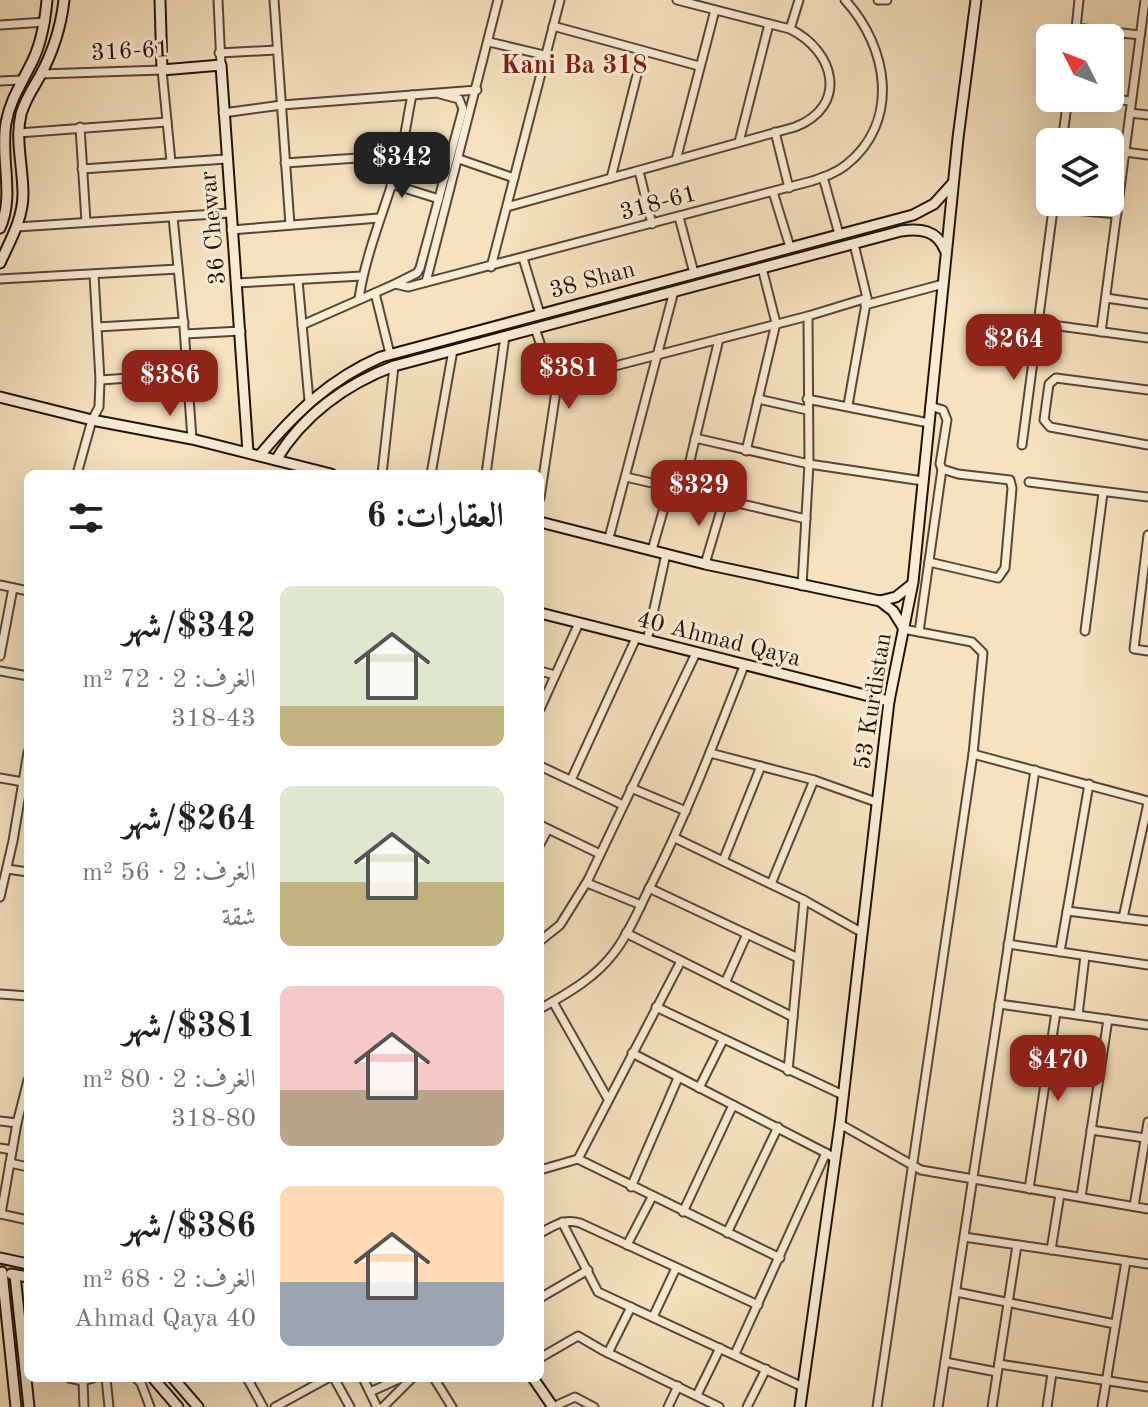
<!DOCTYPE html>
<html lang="ar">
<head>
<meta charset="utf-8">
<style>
  body { margin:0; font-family:"Old Standard TT",Amiri,serif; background:#f2f2f2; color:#202124; direction:rtl; height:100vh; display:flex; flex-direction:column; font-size:30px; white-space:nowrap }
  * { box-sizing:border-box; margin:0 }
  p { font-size:26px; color:#757577 }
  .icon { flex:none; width:44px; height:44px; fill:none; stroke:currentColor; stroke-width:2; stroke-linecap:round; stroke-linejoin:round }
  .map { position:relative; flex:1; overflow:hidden; direction:ltr }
  .side { position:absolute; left:24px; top:470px; width:520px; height:912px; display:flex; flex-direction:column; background:#fff; border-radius:12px; box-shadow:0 8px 32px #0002; direction:rtl }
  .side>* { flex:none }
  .needle { width:52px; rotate:312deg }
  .fabs { position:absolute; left:1036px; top:24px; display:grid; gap:16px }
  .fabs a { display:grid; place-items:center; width:88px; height:88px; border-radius:12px; background:#fff; box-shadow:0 8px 32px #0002; font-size:40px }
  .price { position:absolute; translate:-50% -68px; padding:0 18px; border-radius:16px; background:#8f2418; color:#fff; font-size:26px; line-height:52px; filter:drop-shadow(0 2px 4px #0008) }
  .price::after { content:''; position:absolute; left:50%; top:48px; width:24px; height:18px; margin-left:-12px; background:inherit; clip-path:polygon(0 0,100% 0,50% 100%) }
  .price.selected { background:#222; color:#fff }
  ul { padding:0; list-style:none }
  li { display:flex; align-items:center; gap:24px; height:200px; padding:0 40px }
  li span { display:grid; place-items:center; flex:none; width:224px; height:160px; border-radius:12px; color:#555 }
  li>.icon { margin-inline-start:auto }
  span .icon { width:96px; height:96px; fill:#fffc; stroke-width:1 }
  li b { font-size:34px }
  h2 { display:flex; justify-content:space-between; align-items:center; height:96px; padding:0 40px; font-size:34px }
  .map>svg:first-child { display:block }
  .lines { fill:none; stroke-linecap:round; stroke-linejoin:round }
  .street-casing { stroke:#594635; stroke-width:11 }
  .secondary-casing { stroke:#251207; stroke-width:13 }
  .street { stroke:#f8ecd5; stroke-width:7 }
  .secondary { stroke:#f8ecd5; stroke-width:9 }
  .labels { text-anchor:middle; stroke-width:6; stroke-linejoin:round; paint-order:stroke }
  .street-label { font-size:24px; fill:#251207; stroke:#f8ecd5 }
  .neighbourhood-label { font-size:26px; font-weight:bold; fill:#7a1f14; stroke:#f8ecd5 }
</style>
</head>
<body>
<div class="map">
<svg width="1148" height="1407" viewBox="0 0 1148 1407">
  <rect width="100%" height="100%" fill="#f5e2be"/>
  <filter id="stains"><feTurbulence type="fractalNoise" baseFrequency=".0025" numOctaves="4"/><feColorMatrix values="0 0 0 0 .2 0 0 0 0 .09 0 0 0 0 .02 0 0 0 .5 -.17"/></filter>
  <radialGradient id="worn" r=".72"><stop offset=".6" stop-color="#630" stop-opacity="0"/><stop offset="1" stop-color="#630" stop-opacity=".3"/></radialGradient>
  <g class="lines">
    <defs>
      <g id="street">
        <polyline points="218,0 221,65"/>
        <polyline points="274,0 290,225"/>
        <polyline points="677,0 790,29"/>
        <polyline points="878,0 887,0"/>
        <polyline points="0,25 45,22"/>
        <polyline points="553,26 699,66"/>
        <polyline points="1076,28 1140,35"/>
        <polyline points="1075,38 1079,0"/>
        <polyline points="489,42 544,55"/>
        <polyline points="219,53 276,50"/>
        <polyline points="41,74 162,70 171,162"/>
        <polyline points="0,81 21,80"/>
        <polyline points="1101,98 1131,101"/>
        <polyline points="223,113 282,105 477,90"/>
        <polyline points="1130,113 1148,115"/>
        <polyline points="80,127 86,222"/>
        <polyline points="775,132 789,188"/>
        <polyline points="18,133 167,122"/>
        <polyline points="739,142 769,24"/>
        <polyline points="1062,142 1068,98"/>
        <polyline points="1125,152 1148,155"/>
        <polyline points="459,159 514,178"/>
        <polyline points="676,160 715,10"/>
        <polyline points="285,163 401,155"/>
        <polyline points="82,169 226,159"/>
        <polyline points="639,171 652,224"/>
        <polyline points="823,177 839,234"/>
        <polyline points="611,178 643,51"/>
        <polyline points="391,184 439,199"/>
        <polyline points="773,192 790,247"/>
        <path d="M507,207l288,-80c54,-21 40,-76 -5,-98l9,-29"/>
        <polyline points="1053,208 1117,214"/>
        <polyline points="173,217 184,328 192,439"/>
        <polyline points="679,217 694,273"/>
        <polyline points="17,227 230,213"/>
        <polyline points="231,230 379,218"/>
        <polyline points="523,258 540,314"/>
        <polyline points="491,267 560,0"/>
        <polyline points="0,279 178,269"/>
        <polyline points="298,280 309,401"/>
        <polyline points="426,282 498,0"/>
        <polyline points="236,283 362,276"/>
        <polyline points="395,284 417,273 420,268 463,109 459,99 440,94"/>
        <polyline points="375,293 390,354"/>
        <path d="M359,298c7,-45 25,-87 38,-130 7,-23 10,-49 15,-73"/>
        <polyline points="1106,298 1148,304"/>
        <polyline points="865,305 943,284"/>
        <polyline points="1037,323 1148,338"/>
        <path d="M302,325l93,-41 13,3 404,-106c12,-4 24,-8 34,-16 55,-44 42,-118 -1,-165"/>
        <polyline points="97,327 184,322"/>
        <polyline points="535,328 556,391 540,498"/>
        <polyline points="1101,332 1145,0"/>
        <polyline points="185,334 241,331"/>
        <polyline points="100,380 188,374"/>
        <polyline points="553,382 808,316 867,298 854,244"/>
        <polyline points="1148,390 1056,378 1049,384 1044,420 1050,427 1148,445"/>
        <polyline points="758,399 807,410"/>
        <polyline points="807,399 929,423"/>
        <polyline points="848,405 867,298"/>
        <polyline points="695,438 809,464 923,481"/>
        <polyline points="1022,445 1054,202"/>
        <polyline points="746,451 776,323 762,268"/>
        <polyline points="77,474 92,420 99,407 100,380 94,274"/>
        <polyline points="382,474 394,366"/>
        <polyline points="431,474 453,350"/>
        <polyline points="486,474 505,336"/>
        <polyline points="626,477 806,519"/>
        <polyline points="1029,482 1148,497"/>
        <polyline points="683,490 719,339"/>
        <polyline points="1148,535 1134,649 1148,651"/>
        <polyline points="609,538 674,291"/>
        <polyline points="652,550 670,487"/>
        <polyline points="929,562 998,578 1005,568 1012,488 1010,480 958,474 942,469 940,464 947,420 943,410 930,406"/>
        <polyline points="705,564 724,500"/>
        <polyline points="0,585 28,591"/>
        <polyline points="802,586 809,464 808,316"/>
        <polyline points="1085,631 1103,493"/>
        <polyline points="919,632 942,469"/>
        <polyline points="647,641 666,554"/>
        <polyline points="0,656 13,588"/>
        <polyline points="0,671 28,676"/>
        <polyline points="540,671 555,675"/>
        <polyline points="540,709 579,623"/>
        <polyline points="710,753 814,780 876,802"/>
        <polyline points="973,754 1148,801"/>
        <polyline points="540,766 623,805"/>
        <polyline points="0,778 23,782"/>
        <polyline points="571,780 636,638"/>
        <polyline points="631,788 686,811"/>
        <polyline points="540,825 600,854"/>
        <polyline points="675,838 804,900 861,932"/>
        <polyline points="540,844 548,829"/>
        <polyline points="723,861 761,766"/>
        <polyline points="7,869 28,872"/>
        <polyline points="587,883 641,905"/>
        <polyline points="771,884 814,780"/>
        <polyline points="649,888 798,958"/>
        <polyline points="0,897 13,841 28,752"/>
        <polyline points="1067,911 1148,921"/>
        <polyline points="1123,918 1148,803"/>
        <polyline points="626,933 793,1017"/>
        <polyline points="540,941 560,925 588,880 696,653"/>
        <polyline points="1008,944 1148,965"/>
        <polyline points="1060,952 1089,784"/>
        <polyline points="725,983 747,934"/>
        <polyline points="0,994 28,996"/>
        <polyline points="553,1002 608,1099"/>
        <polyline points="999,1004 1148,1025"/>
        <polyline points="656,1007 843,1095"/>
        <path d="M540,1009c26,-15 54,-30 73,-55 16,-20 26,-46 38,-69 36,-71 64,-145 93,-219"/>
        <polyline points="1078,1015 1085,956"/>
        <polyline points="632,1053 826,1153"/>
        <polyline points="788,1071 804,900"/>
        <polyline points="699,1088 723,1040"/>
        <polyline points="0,1121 17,1123"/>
        <polyline points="840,1124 921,1170 1148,1209"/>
        <polyline points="1091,1130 1145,1138"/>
        <polyline points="0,1148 12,1150"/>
        <polyline points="578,1159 780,1258"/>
        <polyline points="578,1159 681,961"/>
        <polyline points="10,1163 28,1167"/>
        <polyline points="540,1170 578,1159"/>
        <polyline points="631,1187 678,1078"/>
        <polyline points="1029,1189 1056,1012"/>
        <polyline points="1081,1197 1108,1019"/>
        <polyline points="1134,1206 1148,1122"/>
        <polyline points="683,1212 733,1105"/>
        <polyline points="0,1214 28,1220"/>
        <polyline points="1,1214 17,1123 28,1080"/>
        <polyline points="562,1222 598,1292 803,1387"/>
        <path d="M540,1233c14,-7 24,-15 40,-10l178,82"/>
        <polyline points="727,1233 778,1127"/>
        <polyline points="964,1237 1148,1264"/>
        <polyline points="627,1245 652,1197"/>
        <polyline points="1051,1250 1060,1194"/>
        <polyline points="956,1292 1115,1324"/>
        <polyline points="540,1298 588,1270"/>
        <polyline points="653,1317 676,1268"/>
        <polyline points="608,1353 631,1307"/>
        <polyline points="735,1354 826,1153 834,1158"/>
        <polyline points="540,1358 578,1336 602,1350 719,1407"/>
        <polyline points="945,1362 997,1372"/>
        <polyline points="999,1364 1148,1387"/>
        <polyline points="69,1378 83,1381 93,1378"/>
        <polyline points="106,1378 109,1407"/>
        <polyline points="136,1378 141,1383 150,1407"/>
        <polyline points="247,1378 263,1407"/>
        <polyline points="334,1378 350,1407"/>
        <polyline points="363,1378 377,1407"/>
        <polyline points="434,1378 452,1407"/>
        <polyline points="83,1381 84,1407"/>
        <polyline points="370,1392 401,1378"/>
        <polyline points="697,1395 720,1348"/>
        <polyline points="275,1407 328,1378"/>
        <polyline points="383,1407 412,1378"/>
        <polyline points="553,1407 575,1397 594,1407"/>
        <polyline points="668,1407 678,1386"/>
        <polyline points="747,1407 766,1369"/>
        <polyline points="877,1407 973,754 983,653 972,642 903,629"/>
        <polyline points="938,1407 1035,770"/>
        <polyline points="992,1407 1017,1245"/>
        <polyline points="1047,1407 1052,1373"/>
        <polyline points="1102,1407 1126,1261"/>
      </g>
      <g id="secondary">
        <polyline points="160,0 162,70 221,65 248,452"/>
        <path d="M0,228c15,-32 0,-70 6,-105 4,-22 14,-37 24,-57 11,-20 15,-43 17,-66"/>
        <path d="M0,263c10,-22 23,-44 23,-69 0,-27 -8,-54 -2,-80 4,-14 12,-26 19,-38 13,-24 21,-49 24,-76"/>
        <polyline points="0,397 92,420 192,439 331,474"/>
        <path d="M260,455c35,-42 70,-76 121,-98l532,-142 21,-11 18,-20"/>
        <path d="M276,460c27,-45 70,-76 118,-94l507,-135c19,-3 36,-1 44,19"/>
        <polyline points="540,522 705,564 880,601 893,611 903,627"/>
        <polyline points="880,601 896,597 911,585"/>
        <polyline points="540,613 889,701"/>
        <polyline points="0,1258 28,1264"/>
        <polyline points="2,1272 16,1407"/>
        <polyline points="11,1274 28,1277"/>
        <polyline points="15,1275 29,1407"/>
        <polyline points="153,1378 178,1407"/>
        <polyline points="173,1378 198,1407"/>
        <polyline points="533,1378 553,1407"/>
        <polyline points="800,1407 840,1124 889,701 913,582 958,138 976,0"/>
      </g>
    </defs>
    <use href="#street" class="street-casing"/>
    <use href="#secondary" class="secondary-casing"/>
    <use href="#street" class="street"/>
    <use href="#secondary" class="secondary"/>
  </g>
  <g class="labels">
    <g class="street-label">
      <text transform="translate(130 50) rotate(-3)" y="8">316-61</text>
      <text transform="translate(658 202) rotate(-15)" y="8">318-61</text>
      <text transform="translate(212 228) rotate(-95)" y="8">36 Chewar</text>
      <text transform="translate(592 279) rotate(-15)" y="8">38 Shan</text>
      <text transform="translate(719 638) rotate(14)" y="8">40 Ahmad Qaya</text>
      <text transform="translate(872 701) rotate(-81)" y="8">53 Kurdistan</text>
    </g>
    <g class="neighbourhood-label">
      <text x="574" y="73">Kani Ba 318</text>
    </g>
  </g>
  <rect width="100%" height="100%" filter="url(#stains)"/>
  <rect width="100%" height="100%" fill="url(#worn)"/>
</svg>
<div class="fabs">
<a><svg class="needle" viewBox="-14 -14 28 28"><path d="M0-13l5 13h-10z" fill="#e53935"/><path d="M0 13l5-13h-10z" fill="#757577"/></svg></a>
<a><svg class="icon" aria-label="layers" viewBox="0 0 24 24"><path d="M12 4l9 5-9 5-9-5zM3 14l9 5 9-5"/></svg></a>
</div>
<b class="price selected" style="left:402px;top:200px">$342</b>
<b class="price" style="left:1014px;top:382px">$264</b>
<b class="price" style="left:569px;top:411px">$381</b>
<b class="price" style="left:170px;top:418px">$386</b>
<b class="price" style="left:699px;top:528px">$329</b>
<b class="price" style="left:1058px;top:1103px">$470</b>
<section class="side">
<h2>العقارات: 6<svg class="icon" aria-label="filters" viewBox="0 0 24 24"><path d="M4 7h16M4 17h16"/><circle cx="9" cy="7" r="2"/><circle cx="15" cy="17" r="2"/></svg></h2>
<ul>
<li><span style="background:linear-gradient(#dfe7d0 75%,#c2b280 0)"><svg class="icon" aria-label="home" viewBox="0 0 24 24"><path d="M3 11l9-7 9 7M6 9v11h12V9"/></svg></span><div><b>$342/شهر</b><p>الغرف: 2 · 72 m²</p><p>318-43</p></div></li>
<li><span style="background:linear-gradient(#dfe7d0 60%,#c2b280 0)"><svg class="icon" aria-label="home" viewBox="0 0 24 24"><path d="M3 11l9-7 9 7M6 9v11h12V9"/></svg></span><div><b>$264/شهر</b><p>الغرف: 2 · 56 m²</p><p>شقة</p></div></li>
<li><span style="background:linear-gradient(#f6c9c9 65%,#b9a48a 0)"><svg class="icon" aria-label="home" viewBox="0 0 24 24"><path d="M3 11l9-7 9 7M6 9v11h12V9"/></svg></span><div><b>$381/شهر</b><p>الغرف: 2 · 80 m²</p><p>318-80</p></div></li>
<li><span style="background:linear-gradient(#ffd9b3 60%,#9aa5b1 0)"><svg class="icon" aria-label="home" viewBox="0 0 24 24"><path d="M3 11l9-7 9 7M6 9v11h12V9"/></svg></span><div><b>$386/شهر</b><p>الغرف: 2 · 68 m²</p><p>40 Ahmad Qaya</p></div></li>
</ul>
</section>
</div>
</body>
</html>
